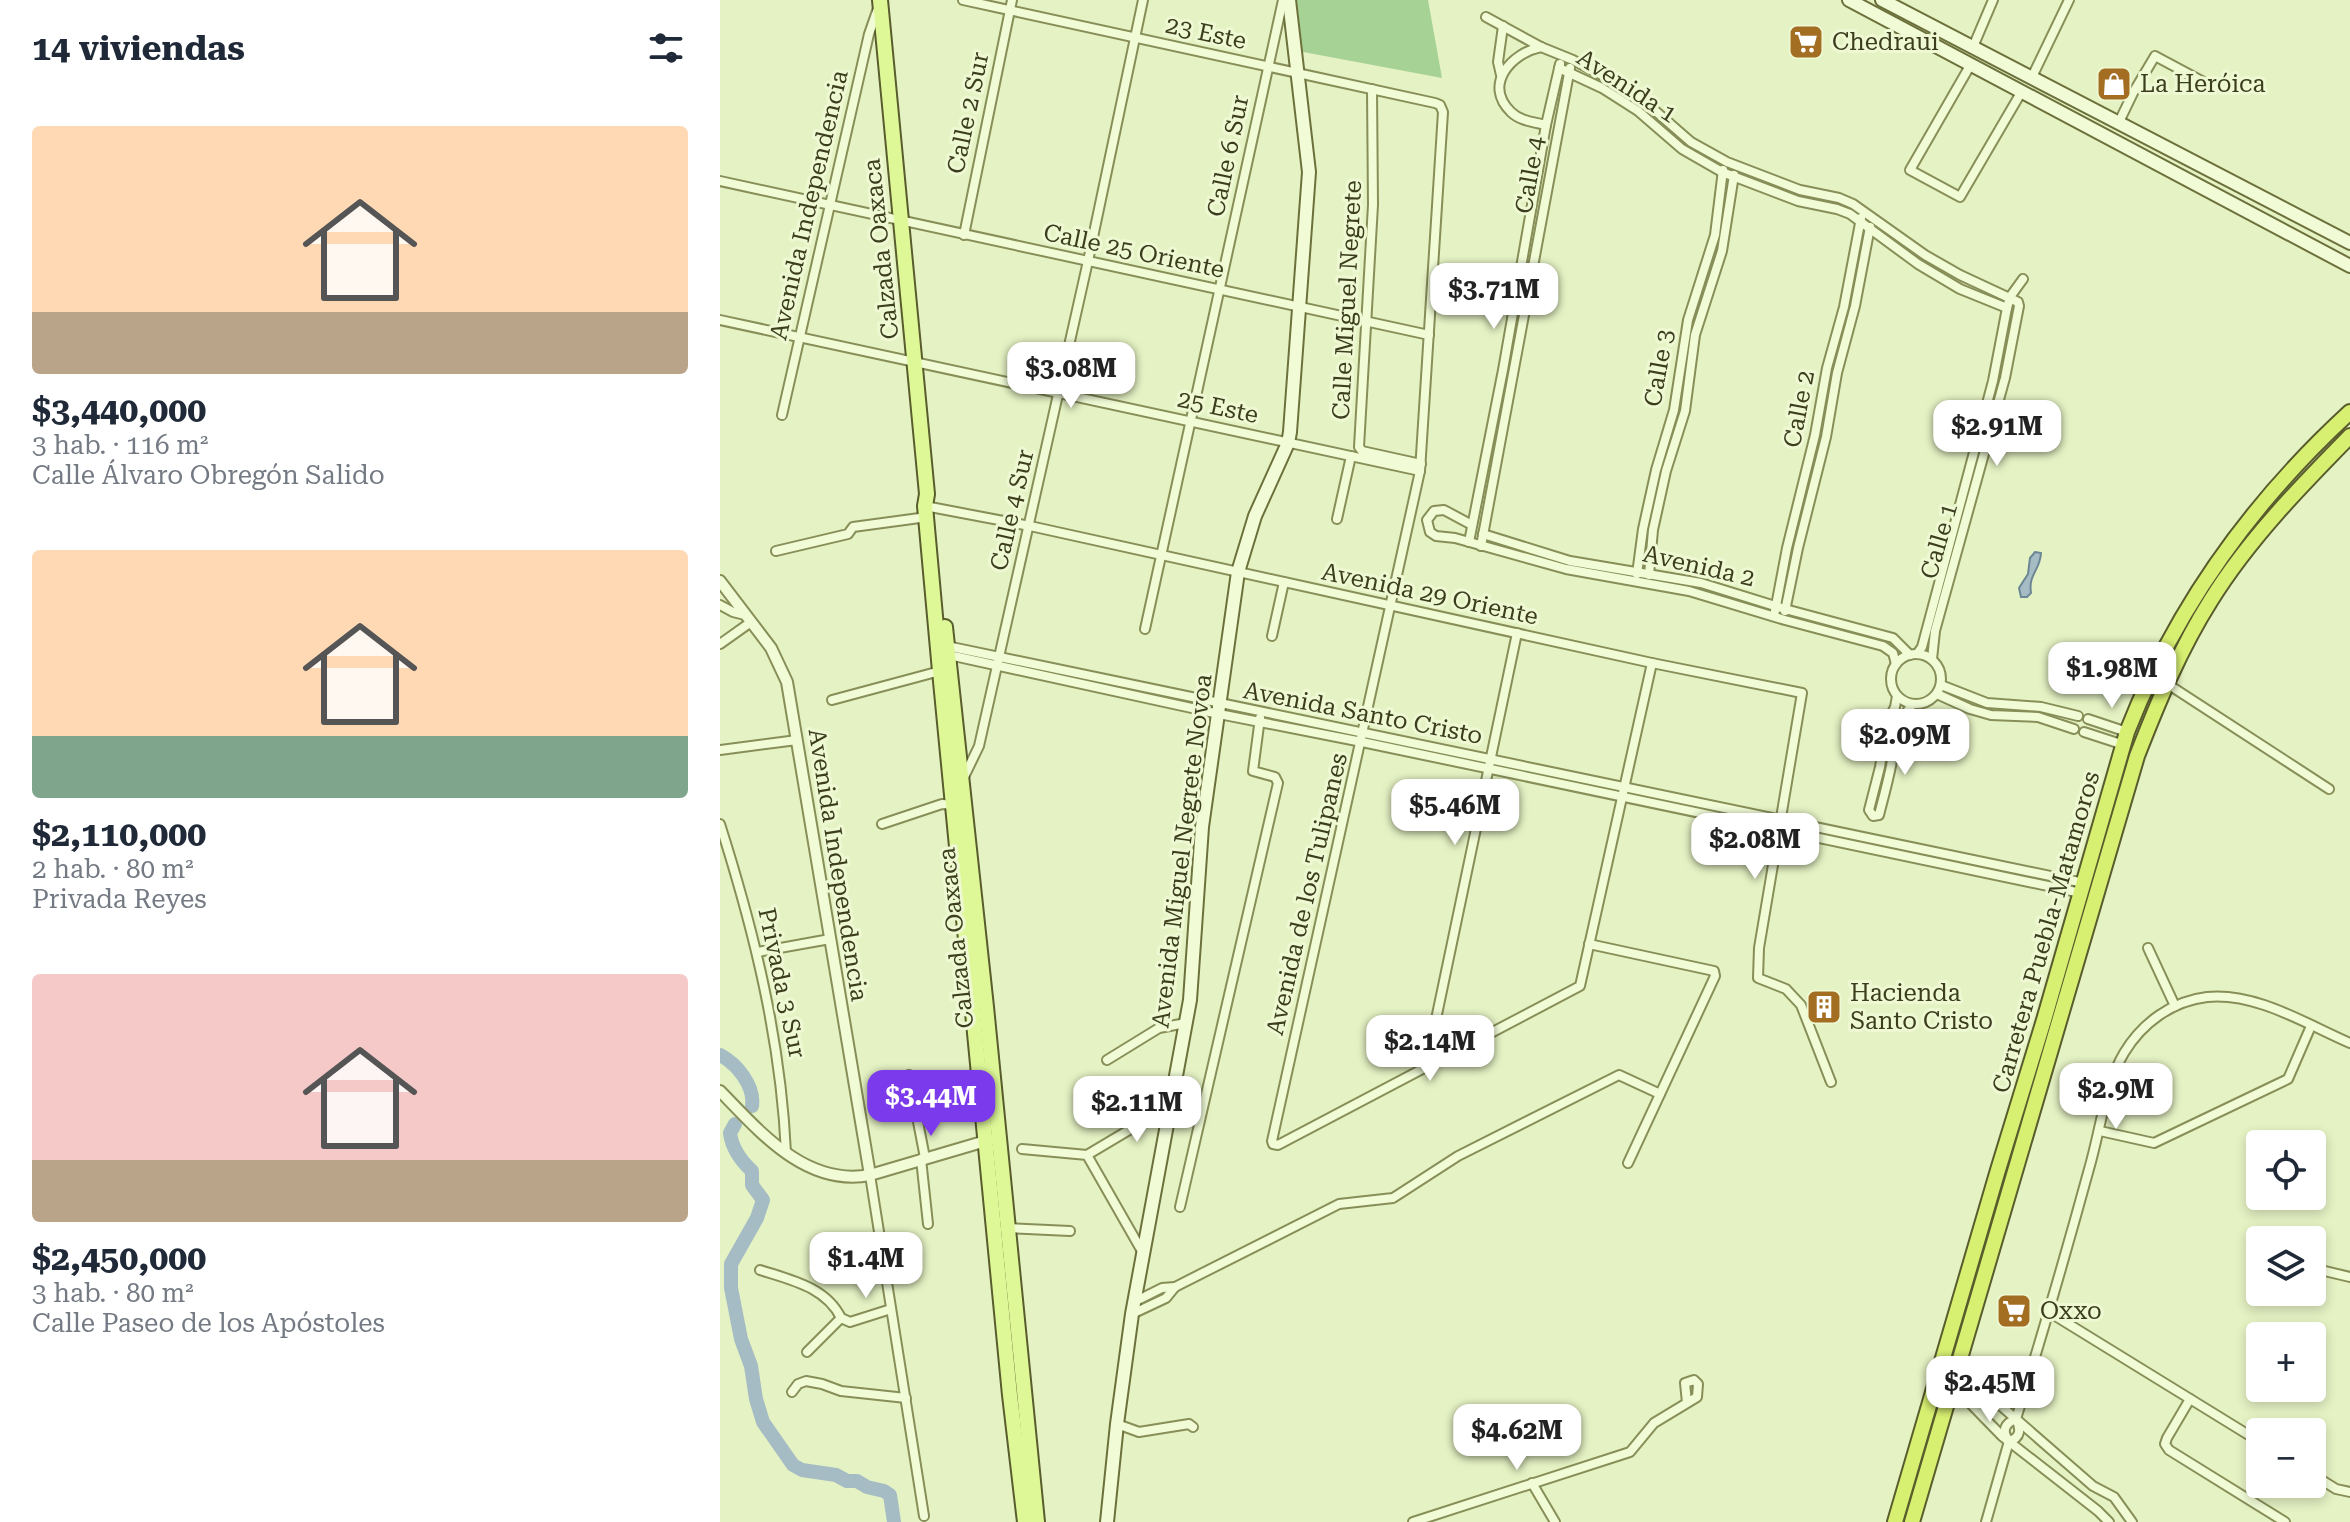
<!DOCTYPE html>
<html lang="es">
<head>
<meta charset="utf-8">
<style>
  body { margin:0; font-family:"Roboto Serif",serif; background:#f2f2f3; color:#1f2937; height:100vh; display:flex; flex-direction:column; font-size:30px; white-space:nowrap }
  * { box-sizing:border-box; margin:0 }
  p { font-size:26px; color:#747a83 }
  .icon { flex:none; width:44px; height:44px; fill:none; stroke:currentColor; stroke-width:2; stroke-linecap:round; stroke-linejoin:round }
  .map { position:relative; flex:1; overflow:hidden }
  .side { display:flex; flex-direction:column; background:#fff; width:720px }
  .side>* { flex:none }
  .tools { position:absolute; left:1526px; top:1130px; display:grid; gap:16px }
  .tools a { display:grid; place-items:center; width:80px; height:80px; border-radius:8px; background:#fff; box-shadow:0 4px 12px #0003; font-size:40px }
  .price { position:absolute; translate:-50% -68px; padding:0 18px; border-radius:16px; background:#fff; color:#222; font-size:26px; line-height:52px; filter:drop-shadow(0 2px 4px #0008) }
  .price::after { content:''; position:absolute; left:50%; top:48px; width:24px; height:18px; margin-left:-12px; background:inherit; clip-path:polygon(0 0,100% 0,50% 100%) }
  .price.on { background:#7c3aed; color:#fff }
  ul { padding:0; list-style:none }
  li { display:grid; align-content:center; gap:16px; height:424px; padding:0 32px }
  li span { display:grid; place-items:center; height:248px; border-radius:8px; color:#555 }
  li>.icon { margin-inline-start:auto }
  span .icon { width:144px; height:144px; fill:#fffc; stroke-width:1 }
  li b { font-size:34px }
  h2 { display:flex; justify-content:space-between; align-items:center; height:96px; padding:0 32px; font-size:34px }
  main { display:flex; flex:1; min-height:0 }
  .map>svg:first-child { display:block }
  .green { fill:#a7d296 }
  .water { fill:#a6bcc5; stroke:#6b8694; stroke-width:2 }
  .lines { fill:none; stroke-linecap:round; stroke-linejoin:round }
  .river { stroke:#a6bcc5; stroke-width:14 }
  .minor-casing { stroke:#888e58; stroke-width:12 }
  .tertiary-casing { stroke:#888e58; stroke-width:14 }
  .secondary-casing { stroke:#6c703b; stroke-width:16 }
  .primary-casing { stroke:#595c2c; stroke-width:18 }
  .trunk-casing { stroke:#595c2c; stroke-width:18 }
  .minor { stroke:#f1fcd7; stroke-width:8 }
  .tertiary { stroke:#f1fcd7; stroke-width:10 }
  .secondary { stroke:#f1fcd7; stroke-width:12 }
  .primary { stroke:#def898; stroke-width:14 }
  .trunk { stroke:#d8f072; stroke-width:14 }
  .labels { text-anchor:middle; stroke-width:6; stroke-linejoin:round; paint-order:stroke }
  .street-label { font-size:24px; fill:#3b3d1d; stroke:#eef9d4 }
  .poi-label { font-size:24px; fill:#3b3d1d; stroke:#eef9d4; text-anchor:start }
</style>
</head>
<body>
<main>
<section class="side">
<h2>14 viviendas<svg class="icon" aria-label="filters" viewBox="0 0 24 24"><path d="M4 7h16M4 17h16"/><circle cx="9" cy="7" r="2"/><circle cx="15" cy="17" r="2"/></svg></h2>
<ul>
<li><span style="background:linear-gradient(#ffd9b3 75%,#b9a48a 0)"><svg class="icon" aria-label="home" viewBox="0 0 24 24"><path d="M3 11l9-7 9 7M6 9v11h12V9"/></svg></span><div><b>$3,440,000</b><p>3 hab. · 116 m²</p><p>Calle Álvaro Obregón Salido</p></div></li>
<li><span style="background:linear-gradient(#ffd9b3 75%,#7fa58c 0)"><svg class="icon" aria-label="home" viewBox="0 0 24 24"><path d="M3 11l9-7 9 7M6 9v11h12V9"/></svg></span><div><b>$2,110,000</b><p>2 hab. · 80 m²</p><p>Privada Reyes</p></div></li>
<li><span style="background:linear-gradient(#f6c9c9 75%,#b9a48a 0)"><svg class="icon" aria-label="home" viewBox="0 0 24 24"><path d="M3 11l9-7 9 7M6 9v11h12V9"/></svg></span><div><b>$2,450,000</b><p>3 hab. · 80 m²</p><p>Calle Paseo de los Apóstoles</p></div></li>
</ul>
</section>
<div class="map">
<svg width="1630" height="1522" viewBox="0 0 1630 1522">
  <rect width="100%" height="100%" fill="#e5f2c3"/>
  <polygon class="green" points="571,0 708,0 722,78 578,51"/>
  <path class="water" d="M1315,552l6,1c-1,18 -13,21 -10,40l-4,4h-6l-2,-9 9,-14 2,-16z"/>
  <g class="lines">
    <g class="river">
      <path d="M0,1055c17,9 35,31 32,51"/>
      <path d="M15,1124l-5,9c2,15 10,27 22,38v14l11,15 -6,18 -26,46v24l10,51 10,27 5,33 7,23 30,43 9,5 34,5 11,6h10l10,6 17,4 6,4 4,27"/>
    </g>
    <defs>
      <g id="minor">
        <polyline points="243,0 715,103 720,105 723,112 700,471 552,1141 553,1144 558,1145 860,986 932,663"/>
        <polyline points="766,17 821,47 853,60 893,81 925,102 971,142 1007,162 1080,190 1119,198 1133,204 1205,255 1240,275 1298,302 1299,306 1285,378 1215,631 1212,659"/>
        <path d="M821,47c-30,6 -58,38 -30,65 9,9 23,10 35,13"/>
        <polyline points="1253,47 1273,0"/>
        <polyline points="1251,64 1190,170 1240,197 1302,91"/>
        <polyline points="839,68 882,88 918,111 962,149 1002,172 1078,201 1117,209 1130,214 1198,264 1240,289 1287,308"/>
        <polyline points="781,75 778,62 783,26"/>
        <polyline points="1312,77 1349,0"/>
        <polyline points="652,89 653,205 639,447 642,451 701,464"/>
        <polyline points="1399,122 1413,93 1435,56 1493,87"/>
        <polyline points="0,181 709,335"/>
        <polyline points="244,235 292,0"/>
        <polyline points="0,320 700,471"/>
        <polyline points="62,415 149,34 157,11"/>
        <polyline points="205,506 310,526 932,663 1082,693 1039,948 1038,978 1066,989 1081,1005 1111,1082"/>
        <polyline points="617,519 631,456"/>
        <polyline points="752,525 724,510 714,511 707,520 710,532 716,536 735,538 846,569 969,591 1065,620 1163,646 1173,653 1176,664"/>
        <polyline points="763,534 850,561 981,583 1065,609 1173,638 1190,655"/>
        <polyline points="749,542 783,370 826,125 840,64"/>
        <polyline points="761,546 850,68"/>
        <polyline points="56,551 128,534 133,527 207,517"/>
        <polyline points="917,574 923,529 936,470 954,410 968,320 995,235 1003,170"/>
        <polyline points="929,575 933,530 946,471 965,411 975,335 1002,251 1014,175"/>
        <polyline points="0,605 13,612 25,615"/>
        <polyline points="1055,611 1067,548 1095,435 1107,368 1124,307 1141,218"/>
        <polyline points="1065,611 1078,548 1106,437 1117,373 1135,306 1150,227"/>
        <polyline points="425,629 563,0"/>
        <polyline points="552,636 564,582"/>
        <polyline points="0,644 31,622"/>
        <path d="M227,646c379,81 759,156 1137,237"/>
        <circle cx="1196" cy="679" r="25"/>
        <polyline points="1197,654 1202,647 1273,381 1287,308 1290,297 1303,279"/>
        <polyline points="229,655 499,714 642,742 1361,893"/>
        <polyline points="1446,683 1609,789"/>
        <polyline points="1221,685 1267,703 1321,707 1358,716"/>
        <polyline points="1217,694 1250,709 1271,715 1318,717 1354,729"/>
        <path d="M1177,696l-2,11 -8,16 -7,44 -11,43 4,6 6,-1 1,-4c4,-15 8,-30 11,-45 4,-24 5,-42 21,-61"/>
        <polyline points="112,700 220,671"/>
        <polyline points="1368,719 1407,732"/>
        <polyline points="1364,732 1404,745"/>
        <polyline points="0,750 77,740"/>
        <polyline points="243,779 259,746 368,261 423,0"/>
        <path d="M0,824c34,107 61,216 66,329"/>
        <polyline points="162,824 222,804 236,805"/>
        <polyline points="869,944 994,971 995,976 908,1163"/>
        <polyline points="1428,948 1455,1006"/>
        <polyline points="38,952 110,939"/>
        <polyline points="387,1060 439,1028 466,1023"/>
        <polyline points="706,1067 797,633"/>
        <polyline points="189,1075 205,1158"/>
        <polyline points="1380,1131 1434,1143 1568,1079 1591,1026"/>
        <polyline points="302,1149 367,1155 423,1253"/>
        <polyline points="367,1155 451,1105"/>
        <polyline points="201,1159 208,1224"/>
        <polyline points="150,1175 204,1516"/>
        <polyline points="460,1207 558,783 555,777 533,771 540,718"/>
        <polyline points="287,1228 350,1231"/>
        <polyline points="1592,1268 1630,1277"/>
        <path d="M40,1270c31,10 66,17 81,48"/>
        <polyline points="414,1302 442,1288 455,1287"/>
        <polyline points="1329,1312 1540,1442"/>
        <polyline points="412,1314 446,1298 455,1287 619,1204 673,1198 738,1156 899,1075 940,1094"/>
        <polyline points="121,1318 130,1322 171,1309"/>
        <polyline points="87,1352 121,1318"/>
        <polyline points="1234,1373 1254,1384 1273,1399 1373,1486 1394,1497 1412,1522"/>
        <polyline points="1217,1381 1246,1399 1282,1436 1378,1511 1389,1522"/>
        <polyline points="72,1392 78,1384 86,1381 102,1384 121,1391 186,1398"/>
        <polyline points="1470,1399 1447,1438 1445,1444 1449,1450 1565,1522"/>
        <polyline points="397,1424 419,1432 469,1424 473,1427"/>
        <path d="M1289,1441c12,-3 12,-12 7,-22 26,-83 50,-166 73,-250 11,-37 16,-84 35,-116 18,-30 48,-52 83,-56 49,-5 99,27 143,46"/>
        <polyline points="1592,1474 1616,1489 1630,1492"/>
        <polyline points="812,1483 835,1522"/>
        <polyline points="693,1522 910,1452 934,1423 977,1397 978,1384 974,1380 965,1383 967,1403"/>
        <path d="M1266,1522l23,-81c-8,-10 -4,-18 7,-22"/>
      </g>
      <g id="tertiary">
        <polyline points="0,581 51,648 67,682 150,1175"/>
        <path d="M0,1091c40,41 86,96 150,84l119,-35"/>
      </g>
      <g id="secondary">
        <polyline points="1129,0 1630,266"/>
        <polyline points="1162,0 1630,243"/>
        <polyline points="387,1522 397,1424 412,1314 470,1000 482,827 518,572 535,516 568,443 570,432 589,172 569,0"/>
      </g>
      <g id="primary">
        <polyline points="160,0 207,494 205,506 220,671 290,1395 305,1522"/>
        <polyline points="225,627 266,1007 317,1522"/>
      </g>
      <g id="trunk">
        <path d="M1175,1522l103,-352 46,-150 83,-288c48,-123 126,-231 223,-320"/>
        <path d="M1192,1522l225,-766c21,-54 43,-107 74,-156 38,-61 89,-113 139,-164"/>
      </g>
    </defs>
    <use href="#minor" class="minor-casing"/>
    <use href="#tertiary" class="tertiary-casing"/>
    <use href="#secondary" class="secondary-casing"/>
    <use href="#primary" class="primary-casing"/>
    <use href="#trunk" class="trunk-casing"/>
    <use href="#minor" class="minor"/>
    <use href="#tertiary" class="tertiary"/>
    <use href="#secondary" class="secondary"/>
    <use href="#primary" class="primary"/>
    <use href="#trunk" class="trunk"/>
  </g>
  <defs>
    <symbol id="supermarket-square" viewBox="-11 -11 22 22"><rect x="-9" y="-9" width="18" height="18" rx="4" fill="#a36d22" stroke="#eef9d4"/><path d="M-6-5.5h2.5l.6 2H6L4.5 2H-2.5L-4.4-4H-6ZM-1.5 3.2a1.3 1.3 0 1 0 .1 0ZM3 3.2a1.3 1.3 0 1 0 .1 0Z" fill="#fff"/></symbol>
    <symbol id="shop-square" viewBox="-11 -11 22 22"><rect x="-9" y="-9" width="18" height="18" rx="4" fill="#a36d22" stroke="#eef9d4"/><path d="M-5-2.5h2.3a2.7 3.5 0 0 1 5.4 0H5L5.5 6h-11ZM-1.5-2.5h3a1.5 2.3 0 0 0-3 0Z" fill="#fff"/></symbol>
    <symbol id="building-square" viewBox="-11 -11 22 22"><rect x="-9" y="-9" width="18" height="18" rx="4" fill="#a36d22" stroke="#eef9d4"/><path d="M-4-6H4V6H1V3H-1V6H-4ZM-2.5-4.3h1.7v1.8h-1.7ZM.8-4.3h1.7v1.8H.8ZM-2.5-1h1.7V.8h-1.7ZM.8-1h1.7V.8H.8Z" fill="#fff"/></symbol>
  </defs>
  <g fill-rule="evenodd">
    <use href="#supermarket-square" x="1066" y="22" width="40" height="40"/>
    <use href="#shop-square" x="1374" y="64" width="40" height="40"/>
    <use href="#building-square" x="1084" y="987" width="40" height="40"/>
    <use href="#supermarket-square" x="1274" y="1291" width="40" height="40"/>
  </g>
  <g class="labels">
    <g class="street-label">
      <text transform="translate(486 33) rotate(12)" y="8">23 Este</text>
      <text transform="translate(907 86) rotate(33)" y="8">Avenida 1</text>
      <text transform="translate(248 113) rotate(-78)" y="8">Calle 2 Sur</text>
      <text transform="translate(508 156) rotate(-78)" y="8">Calle 6 Sur</text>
      <text transform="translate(810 175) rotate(-80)" y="8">Calle 4</text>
      <text transform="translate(89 205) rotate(-77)" y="8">Avenida Independencia</text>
      <text transform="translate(161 249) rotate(-96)" y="8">Calzada Oaxaca</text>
      <text transform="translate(414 251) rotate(12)" y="8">Calle 25 Oriente</text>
      <text transform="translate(627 300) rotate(-87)" y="8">Calle Miguel Negrete</text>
      <text transform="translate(939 368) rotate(-80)" y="8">Calle 3</text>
      <text transform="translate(498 407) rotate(12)" y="8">25 Este</text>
      <text transform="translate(1079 409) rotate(-79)" y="8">Calle 2</text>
      <text transform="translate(292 510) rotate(-77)" y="8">Calle 4 Sur</text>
      <text transform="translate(1219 541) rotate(-74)" y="8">Calle 1</text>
      <text transform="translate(979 566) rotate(13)" y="8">Avenida 2</text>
      <text transform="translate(710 594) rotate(12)" y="8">Avenida 29 Oriente</text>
      <text transform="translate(643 713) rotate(11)" y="8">Avenida Santo Cristo</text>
      <text transform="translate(462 851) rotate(-83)" y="8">Avenida Miguel Negrete Novoa</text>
      <text transform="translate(118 865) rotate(81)" y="8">Avenida Independencia</text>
      <text transform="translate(587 894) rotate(-77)" y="8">Avenida de los Tulipanes</text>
      <text transform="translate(1326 932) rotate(-74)" y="8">Carretera Puebla-Matamoros</text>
      <text transform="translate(236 938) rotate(-96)" y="8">Calzada Oaxaca</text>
      <text transform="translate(62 983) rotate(78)" y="8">Privada 3 Sur</text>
    </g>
    <g class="poi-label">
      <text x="1112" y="50">Chedraui</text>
      <text x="1420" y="92">La Heróica</text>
      <text x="1130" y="1001">Hacienda<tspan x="1130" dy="28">Santo Cristo</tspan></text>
      <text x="1320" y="1319">Oxxo</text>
    </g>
  </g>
</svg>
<div class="tools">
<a><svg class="icon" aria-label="locate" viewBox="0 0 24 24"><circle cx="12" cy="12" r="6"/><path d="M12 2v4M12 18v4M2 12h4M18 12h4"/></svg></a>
<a><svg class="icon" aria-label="layers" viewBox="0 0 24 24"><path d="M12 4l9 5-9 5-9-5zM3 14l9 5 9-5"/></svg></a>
<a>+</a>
<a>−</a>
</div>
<b class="price" style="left:774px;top:331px">$3.71M</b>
<b class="price" style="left:351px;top:410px">$3.08M</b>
<b class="price" style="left:1277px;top:468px">$2.91M</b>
<b class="price" style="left:1392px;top:710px">$1.98M</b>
<b class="price" style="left:1185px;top:777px">$2.09M</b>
<b class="price" style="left:735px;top:847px">$5.46M</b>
<b class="price" style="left:1035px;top:881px">$2.08M</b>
<b class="price" style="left:710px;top:1083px">$2.14M</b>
<b class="price" style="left:1396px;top:1131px">$2.9M</b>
<b class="price on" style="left:211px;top:1138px">$3.44M</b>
<b class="price" style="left:417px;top:1144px">$2.11M</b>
<b class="price" style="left:146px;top:1300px">$1.4M</b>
<b class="price" style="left:1270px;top:1424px">$2.45M</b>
<b class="price" style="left:797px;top:1472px">$4.62M</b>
</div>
</main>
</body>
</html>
